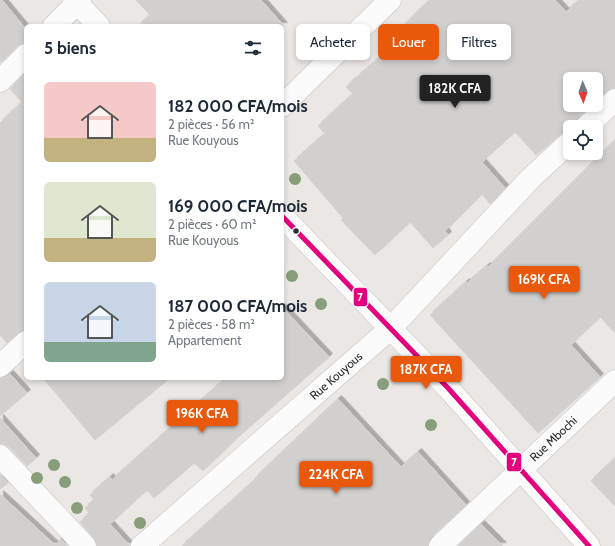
<!DOCTYPE html>
<html lang="fr">
<head>
<meta charset="utf-8">
<style>
  body { margin:0; font-family:Cabin,sans-serif; background:#f2f2f3; color:#1f2937; height:100vh; display:flex; flex-direction:column; font-size:15px; white-space:nowrap }
  * { box-sizing:border-box; margin:0 }
  p { font-size:13px; color:#747a83 }
  .icon { flex:none; width:22px; height:22px; fill:none; stroke:currentColor; stroke-width:2; stroke-linecap:round; stroke-linejoin:round }
  .map { position:relative; flex:1; overflow:hidden }
  .side { position:absolute; left:24px; top:24px; width:260px; height:356px; display:flex; flex-direction:column; background:#fff; border-radius:6px; box-shadow:0 2px 6px #0003 }
  .side>* { flex:none }
  .banner { position:absolute; left:296px; top:24px; width:259px; height:36px; display:flex; gap:8px }
  .needle { width:26px; rotate:178deg }
  .controls { position:absolute; left:563px; top:72px; display:grid; gap:8px }
  .controls a { display:grid; place-items:center; width:40px; height:40px; border-radius:6px; background:#fff; box-shadow:0 2px 6px #0003; font-size:20px }
  .price { position:absolute; translate:-50% -34px; padding:0 9px; border-radius:4px; background:#ea580c; color:#fff; font-size:13px; line-height:26px; filter:drop-shadow(0 1px 2px #0008) }
  .price::after { content:''; position:absolute; left:50%; top:24px; width:12px; height:9px; margin-left:-6px; background:inherit; clip-path:polygon(0 0,100% 0,50% 100%) }
  .price.selected { background:#222; color:#fff }
  ul { padding:0; list-style:none }
  li { display:flex; align-items:center; gap:12px; height:100px; padding:0 20px }
  li span { display:grid; place-items:center; flex:none; width:112px; height:80px; border-radius:6px; color:#555 }
  li>.icon { margin-inline-start:auto }
  span .icon { width:48px; height:48px; fill:#fffc; stroke-width:1 }
  li b { font-size:17px }
  h2 { display:flex; justify-content:space-between; align-items:center; height:48px; padding:0 20px; font-size:17px }
  .tag { padding:0 14px; border-radius:6px; background:#fff; box-shadow:0 2px 6px #0003; font-size:14px; line-height:36px }
  .tag.selected { background:#ea580c; color:#fff }
  .map>svg:first-child { display:block }
  .building { fill:#d2d0ce; stroke:#d5d3d0; filter:url(#shadow) }
  .lines { fill:none; stroke-linecap:round; stroke-linejoin:round }
  .street-casing { stroke:#c5c4c5; stroke-width:23 }
  .secondary-casing { stroke:#c5c4c5; stroke-width:23 }
  .street { stroke:#fcfbfb; stroke-width:22 }
  .secondary { stroke:#fcfbfb; stroke-width:22 }
  .bus-1-casing { stroke:#fff; stroke-width:8 }
  .bus-1 { stroke:#e5007d; stroke-width:5 }
  .tree { fill:#889e7b }
  .bus-dot { fill:#2d2d2d; stroke:#fff; stroke-width:1.5 }
  .labels { text-anchor:middle; stroke-width:3.5; stroke-linejoin:round; paint-order:stroke }
  .street-label { font-size:12px; fill:#2d2d2d; stroke:#fff }
  .line-badge { stroke:#fff; stroke-width:1.5 }
  .badge-label { font-size:11px; text-anchor:middle; font-weight:bold; fill:#fff }
</style>
</head>
<body>
<div class="map">
<svg width="615" height="546" viewBox="0 0 615 546">
  <defs>
    <filter id="shadow"><feDropShadow dx="3.5" dy="-3.5" stdDeviation="0" flood-color="#0004"/></filter>
  </defs>
  <rect width="100%" height="100%" fill="#eae7e5"/>
  <g class="building">
    <polygon points="0,0 2,0 26,29 26,43 22,43 17,46 0,63"/>
    <polygon points="136,0 261,0 284,26 138,26 150,15"/>
    <polygon points="430,0 555,0 566,12 580,0 615,0 615,88 607,91 596,101 596,79 570,79 570,105 591,105 577,118 574,123 574,127 570,127 562,133 536,155 515,132 482,162 505,188 490,204 482,194 445,231 448,235 433,248 410,222 375,255 341,220 343,218 294,161 325,134 318,126 353,94 346,87 383,55 379,51 416,13"/>
    <polygon points="26,73 26,330 18,333 7,343 0,335 0,123 22,102 10,89"/>
    <polygon points="615,140 615,333 600,317 571,345 600,377 538,433 430,315 466,282 467,283 487,266 488,267"/>
    <polygon points="282,307 329,357 236,439 203,471 194,463 154,498 147,490 110,524 130,546 97,546 94,538 80,522 89,513 85,508 94,500 90,495 110,477 112,480 226,378 282,378"/>
    <polygon points="10,374 27,393 0,416 0,378 3,378"/>
    <polygon points="43,378 170,378 95,440"/>
    <polygon points="338,399 401,467 418,452 466,505 431,537 428,542 428,546 182,546 256,479 255,478"/>
    <polygon points="0,418 36,458 27,466 9,447 4,444 0,444"/>
    <polygon points="615,458 615,506 591,481"/>
    <polygon points="0,474 8,483 0,489"/>
    <polygon points="0,494 55,545 61,539 68,546 0,546"/>
    <polygon points="481,524 503,546 458,546"/>
  </g>
  <g class="lines">
    <defs>
      <g id="street">
        <polyline points="54,26 80,0"/>
        <polyline points="0,81 26,55"/>
        <polyline points="282,106 390,0"/>
        <polyline points="586,127 615,100"/>
        <polyline points="0,366 26,342"/>
        <polyline points="0,456 85,546"/>
        <path id="s1" d="M142,546l249,-218 140,-150 39,-36"/>
      </g>
      <g id="secondary">
        <polyline points="74,0 99,26"/>
        <polyline points="282,216 448,388 589,546"/>
        <path id="s2" d="M440,546l175,-165"/>
      </g>
    </defs>
    <use href="#street" class="street-casing"/>
    <use href="#secondary" class="secondary-casing"/>
    <use href="#street" class="street"/>
    <use href="#secondary" class="secondary"/>
    <defs>
      <polyline id="bus-1" points="282,216 448,388 589,546"/>
    </defs>
    <use href="#bus-1" class="bus-1-casing"/>
    <use href="#bus-1" class="bus-1"/>
  </g>
  <g class="tree">
    <circle cx="295" cy="179" r="6"/>
    <circle cx="292" cy="276" r="6"/>
    <circle cx="321" cy="304" r="6"/>
    <circle cx="383" cy="384" r="6"/>
    <circle cx="431" cy="425" r="6"/>
    <circle cx="54" cy="465" r="6"/>
    <circle cx="37" cy="478" r="6"/>
    <circle cx="65" cy="482" r="6"/>
    <circle cx="77" cy="508" r="6"/>
    <circle cx="140" cy="523" r="6"/>
  </g>
  <circle class="bus-dot" cx="296" cy="231" r="3.5"/>
  <g class="labels">
    <g class="street-label">
      <text dy="4" stroke="none"><textPath href="#s1" startOffset="258">Rue Kouyous</textPath></text>
      <text dy="4" stroke="none"><textPath href="#s2" startOffset="156">Rue Mbochi</textPath></text>
    </g>
  </g>
  <g class="line-badge">
    <rect x="353" y="287" width="15" height="20" rx="4" fill="#e5007d"/>
    <rect x="506" y="452" width="16" height="20" rx="4" fill="#e5007d"/>
  </g>
  <g class="badge-label">
    <text x="360" y="301">7</text>
    <text x="514" y="466">7</text>
  </g>
</svg>
<div class="controls">
<a><svg class="needle" viewBox="-14 -14 28 28"><path d="M0-13l5 13h-10z" fill="#e53935"/><path d="M0 13l5-13h-10z" fill="#747a83"/></svg></a>
<a><svg class="icon" aria-label="locate" viewBox="0 0 24 24"><circle cx="12" cy="12" r="6"/><path d="M12 2v4M12 18v4M2 12h4M18 12h4"/></svg></a>
</div>
<b class="price selected" style="left:455px;top:109px">182K CFA</b>
<b class="price" style="left:544px;top:300px">169K CFA</b>
<b class="price" style="left:426px;top:390px">187K CFA</b>
<b class="price" style="left:202px;top:434px">196K CFA</b>
<b class="price" style="left:336px;top:495px">224K CFA</b>
<div class="banner">
<a class="tag">Acheter</a>
<a class="tag selected">Louer</a>
<a class="tag">Filtres</a>
</div>
<section class="side">
<h2>5 biens<svg class="icon" aria-label="filters" viewBox="0 0 24 24"><path d="M4 7h16M4 17h16"/><circle cx="9" cy="7" r="2"/><circle cx="15" cy="17" r="2"/></svg></h2>
<ul>
<li><span style="background:linear-gradient(#f6c9c9 70%,#c2b280 0)"><svg class="icon" aria-label="home" viewBox="0 0 24 24"><path d="M3 11l9-7 9 7M6 9v11h12V9"/></svg></span><div><b>182 000 CFA/mois</b><p>2 pièces · 56 m²</p><p>Rue Kouyous</p></div></li>
<li><span style="background:linear-gradient(#dfe7d0 70%,#c2b280 0)"><svg class="icon" aria-label="home" viewBox="0 0 24 24"><path d="M3 11l9-7 9 7M6 9v11h12V9"/></svg></span><div><b>169 000 CFA/mois</b><p>2 pièces · 60 m²</p><p>Rue Kouyous</p></div></li>
<li><span style="background:linear-gradient(#c9d6e8 75%,#7fa58c 0)"><svg class="icon" aria-label="home" viewBox="0 0 24 24"><path d="M3 11l9-7 9 7M6 9v11h12V9"/></svg></span><div><b>187 000 CFA/mois</b><p>2 pièces · 58 m²</p><p>Appartement</p></div></li>
</ul>
</section>
</div>
</body>
</html>
